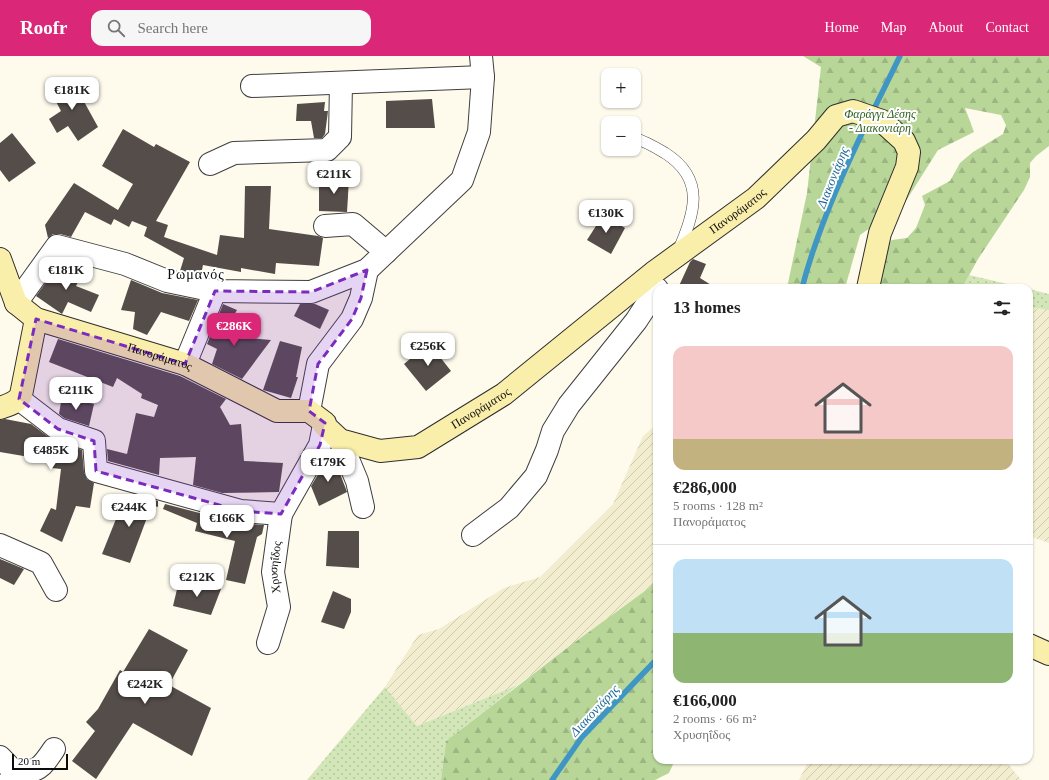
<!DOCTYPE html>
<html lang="en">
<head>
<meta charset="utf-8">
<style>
  body { margin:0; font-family:"Times New Roman",serif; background:#f6f6f6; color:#222; height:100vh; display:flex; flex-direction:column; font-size:15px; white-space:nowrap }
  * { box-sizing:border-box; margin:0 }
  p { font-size:13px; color:#767676 }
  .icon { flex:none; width:22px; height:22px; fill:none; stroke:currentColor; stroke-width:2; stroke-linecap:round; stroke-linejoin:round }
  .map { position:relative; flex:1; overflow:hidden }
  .drawer { position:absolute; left:653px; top:228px; width:380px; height:480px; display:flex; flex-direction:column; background:#fff; border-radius:12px; box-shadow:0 1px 3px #0004 }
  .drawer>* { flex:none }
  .buttons { position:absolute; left:601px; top:12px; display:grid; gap:8px }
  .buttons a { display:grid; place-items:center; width:40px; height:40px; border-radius:8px; background:#fff; box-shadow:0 1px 3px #0004; font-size:20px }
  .scale { position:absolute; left:12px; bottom:10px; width:56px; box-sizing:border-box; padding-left:4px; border:2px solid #0c0c0c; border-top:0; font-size:11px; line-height:14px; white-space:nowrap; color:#0c0c0c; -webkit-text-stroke:3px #fff; paint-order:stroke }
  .price { position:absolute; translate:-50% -34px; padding:0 9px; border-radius:8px; background:#fff; color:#222; font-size:13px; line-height:26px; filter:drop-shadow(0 1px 2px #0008) }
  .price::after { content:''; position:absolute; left:50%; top:24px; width:12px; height:9px; margin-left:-6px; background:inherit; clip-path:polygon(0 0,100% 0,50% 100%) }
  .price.current { background:#db2777; color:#fff }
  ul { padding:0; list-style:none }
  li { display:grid; align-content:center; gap:8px; height:212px; padding:0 20px }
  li+li { border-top:1px solid #e0e0e0 }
  li span { display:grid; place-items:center; height:124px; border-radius:12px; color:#555 }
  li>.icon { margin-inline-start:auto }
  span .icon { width:72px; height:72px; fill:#fffc; stroke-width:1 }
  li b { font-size:17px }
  h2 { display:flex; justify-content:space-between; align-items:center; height:48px; padding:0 20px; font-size:17px }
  header { display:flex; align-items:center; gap:24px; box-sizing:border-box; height:56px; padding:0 20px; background:#db2777; color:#fff }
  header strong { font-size:19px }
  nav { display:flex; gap:22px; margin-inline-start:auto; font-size:14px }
  .search { width:280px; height:36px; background:#f6f6f6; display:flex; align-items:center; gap:10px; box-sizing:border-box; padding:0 14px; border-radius:12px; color:#767676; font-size:15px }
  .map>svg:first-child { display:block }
  .farmland { fill:url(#farmland-furrows) }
  .grass { fill:url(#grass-dots) }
  .forest { fill:url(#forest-firs) }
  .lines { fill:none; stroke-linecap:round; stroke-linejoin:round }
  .stream { stroke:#3f96c5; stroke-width:5.5 }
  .building { fill:#544d49 }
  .lane-casing { stroke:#3f3f3f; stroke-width:12 }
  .street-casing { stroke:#3f3f3f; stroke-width:24 }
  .secondary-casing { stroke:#2e2e2e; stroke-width:24 }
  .lane { stroke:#fff; stroke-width:11 }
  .street { stroke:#fff; stroke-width:22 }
  .secondary { stroke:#faeeab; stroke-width:22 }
  .marked { fill:#7b2cbf; fill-opacity:0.2; stroke:#7b2cbf; stroke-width:3; stroke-dasharray:8 5; stroke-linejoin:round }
  .labels { text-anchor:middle; stroke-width:4; stroke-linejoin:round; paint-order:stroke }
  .park-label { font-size:12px; font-style:italic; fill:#316021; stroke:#fff }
  .street-label { font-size:12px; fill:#0c0c0c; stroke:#fff }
  .water-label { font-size:13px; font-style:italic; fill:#1d6796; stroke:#fff }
  .quarter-label { font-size:14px; letter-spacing:1px; fill:#0c0c0c; stroke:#fff }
</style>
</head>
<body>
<header>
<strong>Roofr</strong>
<div class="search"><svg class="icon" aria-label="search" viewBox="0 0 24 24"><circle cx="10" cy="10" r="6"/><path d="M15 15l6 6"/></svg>Search here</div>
<nav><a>Home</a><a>Map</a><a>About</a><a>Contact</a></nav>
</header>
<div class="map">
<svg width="1049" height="724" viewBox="0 0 1049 724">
  <defs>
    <pattern id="farmland-furrows" width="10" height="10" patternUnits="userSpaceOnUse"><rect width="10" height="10" fill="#f2edce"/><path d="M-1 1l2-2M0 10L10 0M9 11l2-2" fill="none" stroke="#cecab0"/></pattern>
    <pattern id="grass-dots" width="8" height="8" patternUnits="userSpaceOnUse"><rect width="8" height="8" fill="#d2e6b8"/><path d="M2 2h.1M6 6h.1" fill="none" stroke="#b3c49d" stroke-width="1.8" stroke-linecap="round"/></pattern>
    <pattern id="forest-firs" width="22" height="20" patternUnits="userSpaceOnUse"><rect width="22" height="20" fill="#b7d698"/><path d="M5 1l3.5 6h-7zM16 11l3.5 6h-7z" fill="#9cb682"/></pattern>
  </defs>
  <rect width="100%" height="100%" fill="#fefaec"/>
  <g class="farmland">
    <polygon points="1029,251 1049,254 1049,487 1029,480"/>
    <polygon points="657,368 657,521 649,532 518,629 417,670 385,631 418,579 439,573 504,532 540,521 613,448 643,380"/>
    <polygon points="809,704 1005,704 1021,724 799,724"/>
  </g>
  <g class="grass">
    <polygon points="969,219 1025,232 962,232"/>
    <polygon points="1029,233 1049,238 1049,254 1029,251"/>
    <polygon points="518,629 446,685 441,724 307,724 385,631 417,670"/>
  </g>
  <g class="forest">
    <polygon points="803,0 1049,0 1049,90 1036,100 1030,107 1030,121 1024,134 978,203 962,232 874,232 881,196 892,184 907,182 916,172 925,149 922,140 950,125 960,107 973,96 1003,78 1006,69 1001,59 965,52 974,76 938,94 904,148 860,179 845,232 787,232 807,137 821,11"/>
    <polygon points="657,521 657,704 675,704 669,717 655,724 441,724 446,685 571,589 649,532"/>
  </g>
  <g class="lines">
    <g class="stream">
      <polyline points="872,57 900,0"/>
      <path d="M802,232c15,-58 40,-114 66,-167"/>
      <polyline points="552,724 582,681 657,603"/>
    </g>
  </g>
  <g class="building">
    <polygon points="71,22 98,71 78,85 68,70 57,77 49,63 61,55 50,34"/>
    <polygon points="432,43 435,72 386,72 386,45"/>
    <polygon points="325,46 324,55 328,55 325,78 322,82 314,82 311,65 296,65 297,48"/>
    <polygon points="123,73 154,91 156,88 190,106 156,165 168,169 164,181 217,199 220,179 244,182 245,130 271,130 269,173 318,180 323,182 319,210 276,207 275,218 241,212 241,216 203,209 201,219 180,215 184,202 144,180 147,171 132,165 129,171 114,163 111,169 85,156 71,181 60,178 53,178 48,182 45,169 74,127 118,154 133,128 102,110"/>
    <polygon points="12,77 36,107 9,126 0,114 0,87"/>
    <polygon points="349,123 347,156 319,155 319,124"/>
    <polygon points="603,159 625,172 611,198 587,184"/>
    <polygon points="693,203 706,208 700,222 716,232 678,232 690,206"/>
    <polygon points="59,208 81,220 76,230 99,239 91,256 68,246 62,258 36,240"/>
    <polygon points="131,224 162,237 198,244 189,265 161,256 147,279 133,273 135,256 121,254"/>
    <polygon points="223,248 237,254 222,280 271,284 242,323 212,308 217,293 207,288"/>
    <polygon points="300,248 315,248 329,254 320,273 294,260"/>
    <polygon points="58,283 180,320 226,343 220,351 230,369 241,368 244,405 283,407 279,436 222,437 193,429 196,401 160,402 159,419 108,405 107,393 127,398 136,357 154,361 158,349 141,342 142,338 117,322 113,331 49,306"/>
    <polygon points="280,285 302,291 296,321 298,321 291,342 263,334"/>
    <polygon points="429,287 451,315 426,335 404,308"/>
    <polygon points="62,340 94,348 89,370 64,362 59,358"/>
    <polygon points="5,363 31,368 54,385 82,394 84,416 87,423 94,427 90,452 76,450 62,486 40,475 51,452 56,454 61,413 52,412 53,405 0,396 0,364"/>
    <polygon points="330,399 336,407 347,436 319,450 311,430"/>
    <polygon points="132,438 158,445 158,451 155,450 151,459 148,459 130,507 102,498 122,448 127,449"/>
    <polygon points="165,448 238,467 264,469 262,478 257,481 245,528 226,524 235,485 195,475 197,467 163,453"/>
    <polygon points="328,475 359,475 359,512 326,510"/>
    <polygon points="0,503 24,513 14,529 0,522"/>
    <polygon points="195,526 221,533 211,559 173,550 178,529 192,532"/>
    <polygon points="333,535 351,543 351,556 344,573 321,566"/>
    <polygon points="149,573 188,594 169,629 211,652 192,700 133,667 96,723 72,705 95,675 86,666 98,653 120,614 123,616"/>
  </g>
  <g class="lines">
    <defs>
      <path id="lane" d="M634,82c11,3 21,9 31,15 41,26 30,60 13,98"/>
      <g id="street">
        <polyline points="252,30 483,21"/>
        <polyline points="210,108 234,97 327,94 340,81 341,27"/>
        <polyline points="325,170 353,168 386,196"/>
        <polyline points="16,247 57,190 125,208 167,225 215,235 311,236 367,214 462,124 479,76 483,21 481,0"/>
        <polyline points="185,308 215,235"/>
        <polyline points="19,343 58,373 94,385 96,415 241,455 281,458 320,389 324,369"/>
        <polyline points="309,355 318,308 352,263 361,242 367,214"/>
        <polyline points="340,384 357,425 363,451"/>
        <polyline points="473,479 509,452 536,420 547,394 553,375 569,349 636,265 657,233"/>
        <polyline points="0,489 41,507 56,534"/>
        <path id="s1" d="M268,587l11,-36 -6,-35 8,-58"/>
        <polyline points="0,701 22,724"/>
        <path d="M10,724l5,-6c24,-4 25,-4 39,-25"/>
      </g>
      <g id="secondary">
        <path id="s2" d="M0,203l16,44 20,16 149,45 92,47h32l16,12 -1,2 16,15 40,11 38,-4 86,-53 149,-121 103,-75 60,-58 20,-24 17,-5 29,10 22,20 5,11 -2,15 -27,66 -12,55"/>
        <path d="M0,352c8,-3 17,-5 21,-13l15,-76"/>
        <polyline points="1029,589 1049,598"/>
      </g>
    </defs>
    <use href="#lane" class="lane-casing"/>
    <use href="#street" class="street-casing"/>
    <use href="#secondary" class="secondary-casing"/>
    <use href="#lane" class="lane"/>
    <use href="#street" class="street"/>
    <use href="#secondary" class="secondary"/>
  </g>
  <path class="marked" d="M367,214l-6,28 -9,21 -34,45 -9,47 16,12 -5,22 -39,69 -40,-3 -145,-40 -2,-30 -36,-12 -39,-30 17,-80 149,45 30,-73 96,1z"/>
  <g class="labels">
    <g class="park-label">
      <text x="880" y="62">Φαράγγι Δέσης<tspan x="880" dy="14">- Διακονιάρη</tspan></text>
    </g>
    <g class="street-label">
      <text dy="4" stroke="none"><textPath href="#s2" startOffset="885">Πανοράματος</textPath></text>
      <text dy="4" stroke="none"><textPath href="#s2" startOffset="202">Πανοράματος</textPath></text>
      <text dy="4" stroke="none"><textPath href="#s2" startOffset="561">Πανοράματος</textPath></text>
      <text dy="4" stroke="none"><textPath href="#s1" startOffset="78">Χρυσηΐδος</textPath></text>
    </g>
    <g class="water-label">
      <text transform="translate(832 121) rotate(-68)" y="5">Διακονιάρης</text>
      <text transform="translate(594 654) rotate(-47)" y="5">Διακονιάρης</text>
    </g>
    <g class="quarter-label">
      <text x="196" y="223">Ρωμανός</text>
    </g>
  </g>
</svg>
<div class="buttons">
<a>+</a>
<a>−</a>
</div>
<div class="scale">20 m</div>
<b class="price" style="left:72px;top:55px">€181K</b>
<b class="price" style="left:334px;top:139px">€211K</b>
<b class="price" style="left:606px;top:178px">€130K</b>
<b class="price" style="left:66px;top:235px">€181K</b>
<b class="price current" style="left:234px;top:291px">€286K</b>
<b class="price" style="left:428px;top:311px">€256K</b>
<b class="price" style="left:76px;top:355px">€211K</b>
<b class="price" style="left:51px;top:415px">€485K</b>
<b class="price" style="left:328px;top:427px">€179K</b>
<b class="price" style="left:129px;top:472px">€244K</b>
<b class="price" style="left:227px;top:483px">€166K</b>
<b class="price" style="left:197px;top:542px">€212K</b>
<b class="price" style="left:145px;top:649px">€242K</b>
<section class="drawer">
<h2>13 homes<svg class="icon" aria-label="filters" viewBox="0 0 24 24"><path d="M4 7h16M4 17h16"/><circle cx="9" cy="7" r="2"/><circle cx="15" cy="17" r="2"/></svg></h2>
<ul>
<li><span style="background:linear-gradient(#f6c9c9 75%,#c2b280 0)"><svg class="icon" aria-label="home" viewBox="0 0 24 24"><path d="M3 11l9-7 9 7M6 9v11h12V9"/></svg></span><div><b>€286,000</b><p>5 rooms · 128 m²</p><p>Πανοράματος</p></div></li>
<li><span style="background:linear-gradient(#bfe0f5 60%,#8fb573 0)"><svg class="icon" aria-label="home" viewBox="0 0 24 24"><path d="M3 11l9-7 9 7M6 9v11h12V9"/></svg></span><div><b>€166,000</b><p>2 rooms · 66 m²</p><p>Χρυσηΐδος</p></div></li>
</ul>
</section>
</div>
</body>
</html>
